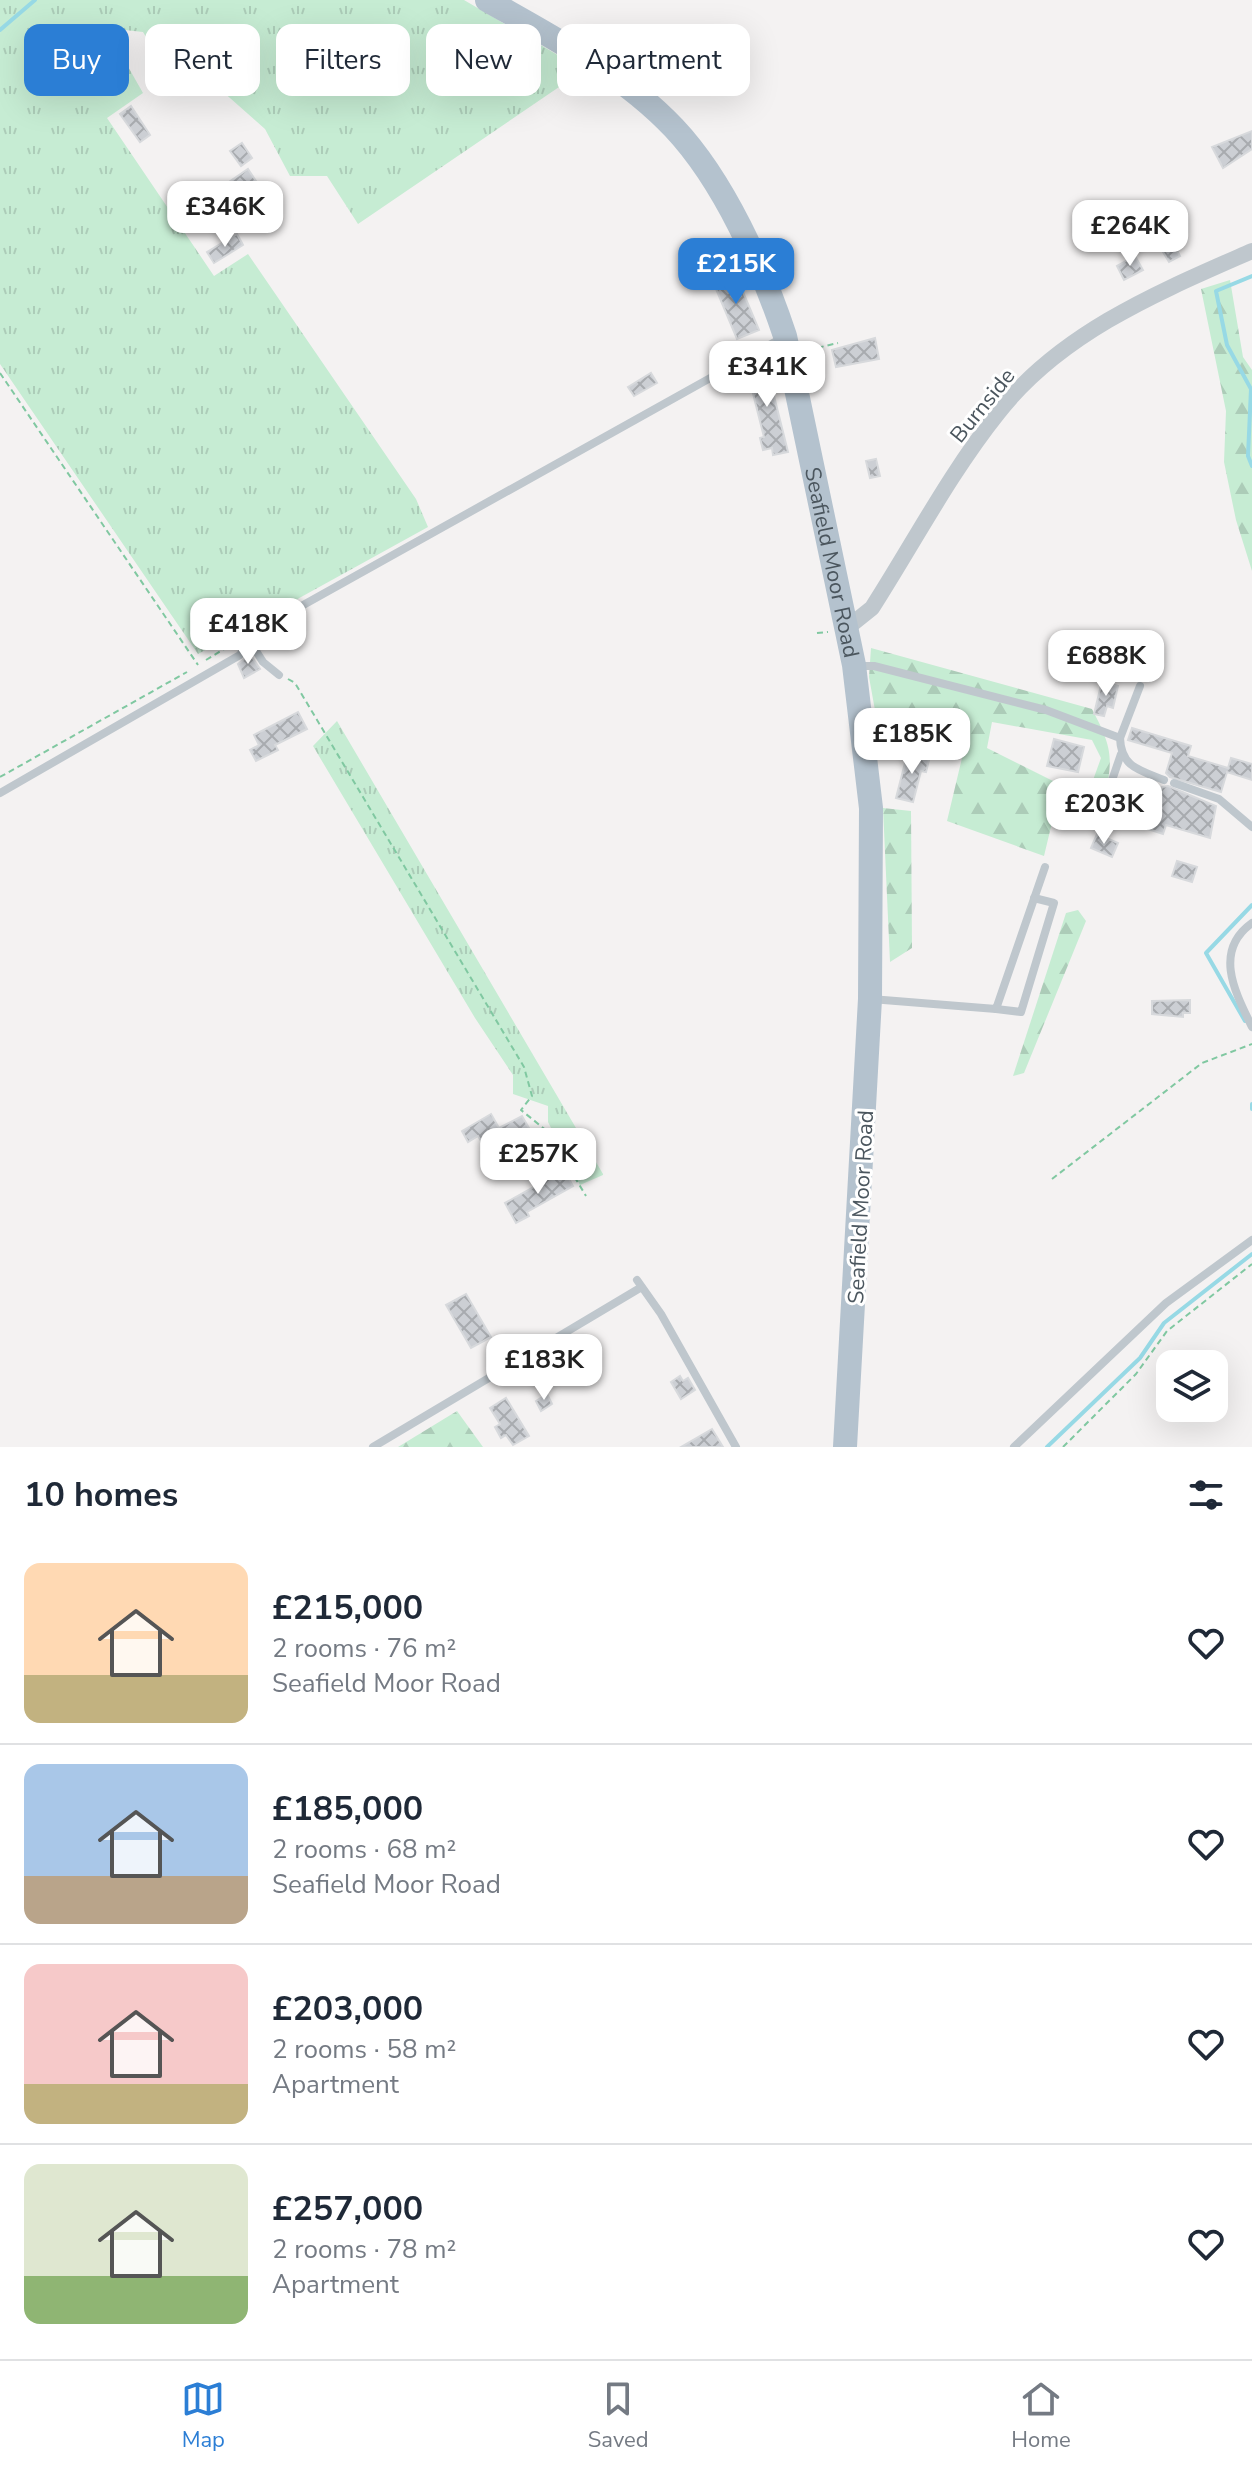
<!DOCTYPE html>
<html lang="en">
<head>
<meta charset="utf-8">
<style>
  body { margin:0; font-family:"Nunito Sans",sans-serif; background:#f2f2f3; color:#1f2937; height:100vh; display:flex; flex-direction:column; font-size:30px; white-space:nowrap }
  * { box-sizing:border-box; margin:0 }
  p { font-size:26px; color:#747a83 }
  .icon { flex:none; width:44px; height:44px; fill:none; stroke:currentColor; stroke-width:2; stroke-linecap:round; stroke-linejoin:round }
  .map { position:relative; height:1447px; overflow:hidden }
  .panel { display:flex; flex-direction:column; background:#fff; flex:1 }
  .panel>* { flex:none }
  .hud { position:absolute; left:24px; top:24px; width:800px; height:72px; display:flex; gap:16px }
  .controls { position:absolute; left:1156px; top:1350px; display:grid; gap:16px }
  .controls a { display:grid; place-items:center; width:72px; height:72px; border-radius:16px; background:#fff; box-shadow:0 8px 32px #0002; font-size:40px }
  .price { position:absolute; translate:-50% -68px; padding:0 18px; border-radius:16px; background:#fff; color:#222; font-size:26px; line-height:52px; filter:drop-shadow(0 2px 4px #0008) }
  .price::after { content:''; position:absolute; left:50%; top:48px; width:24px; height:18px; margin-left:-12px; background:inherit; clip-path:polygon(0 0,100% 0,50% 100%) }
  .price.selected { background:#2b7ed5; color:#fff }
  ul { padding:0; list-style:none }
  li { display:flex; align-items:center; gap:24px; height:200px; padding:0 24px }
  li+li { border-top:2px solid #e0e1e3 }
  li span { display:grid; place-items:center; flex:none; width:224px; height:160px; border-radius:16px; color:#555 }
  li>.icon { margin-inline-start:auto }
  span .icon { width:96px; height:96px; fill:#fffc; stroke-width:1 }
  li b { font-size:34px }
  h2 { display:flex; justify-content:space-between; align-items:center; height:96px; padding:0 24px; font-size:34px }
  .chip { padding:0 28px; border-radius:16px; background:#fff; box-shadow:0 8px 32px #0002; font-size:28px; line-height:72px }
  .chip.selected { background:#2b7ed5; color:#fff }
  .tab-bar { display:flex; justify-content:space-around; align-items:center; height:112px; border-top:2px solid #e0e1e3; background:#fff; font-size:22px; color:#747a83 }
  .tab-bar a { display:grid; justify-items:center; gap:4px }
  .tab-bar .selected { color:#2b7ed5 }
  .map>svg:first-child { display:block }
  .grass { fill:url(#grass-tufts) }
  .forest { fill:url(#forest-firs) }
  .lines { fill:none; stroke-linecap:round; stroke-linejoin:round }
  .stream { stroke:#97d9e5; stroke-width:4 }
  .building { fill:url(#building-cross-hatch); stroke:#d7d9dc; stroke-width:2 }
  .path { stroke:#80c8a1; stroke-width:2; stroke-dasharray:6 4; stroke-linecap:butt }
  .lane { stroke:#bfc7cd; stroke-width:8 }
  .street { stroke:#bfc7cd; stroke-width:16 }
  .primary { stroke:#b4c2ce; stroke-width:24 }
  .labels { text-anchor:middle; stroke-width:6; stroke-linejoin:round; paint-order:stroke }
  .street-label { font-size:22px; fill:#4b565e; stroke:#fff }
</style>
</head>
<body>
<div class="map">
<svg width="1252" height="1447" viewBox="0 0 1252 1447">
  <defs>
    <pattern id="grass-tufts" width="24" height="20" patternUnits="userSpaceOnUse" patternTransform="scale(2)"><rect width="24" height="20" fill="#c6ecd3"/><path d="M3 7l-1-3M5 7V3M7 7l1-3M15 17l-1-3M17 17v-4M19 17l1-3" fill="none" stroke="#acccb8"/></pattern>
    <pattern id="forest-firs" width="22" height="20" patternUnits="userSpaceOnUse" patternTransform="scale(2)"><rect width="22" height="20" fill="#c6ecd3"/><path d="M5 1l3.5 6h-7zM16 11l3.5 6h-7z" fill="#acccb8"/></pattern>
    <pattern id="building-cross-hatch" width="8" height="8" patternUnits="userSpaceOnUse" patternTransform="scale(2)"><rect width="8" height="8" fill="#cccfd4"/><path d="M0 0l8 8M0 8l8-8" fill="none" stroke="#a8abaf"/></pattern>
  </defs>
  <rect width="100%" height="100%" fill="#f4f2f2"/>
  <g class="grass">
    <polygon points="0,0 464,0 561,57 562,85 358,224 327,176 290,176 265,129 196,68 173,81 143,32 106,28 143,93 107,118 214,276 248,254 416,499 428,527 198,654 0,364"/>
    <polygon points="337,721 603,1174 603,1175 580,1185 548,1122 548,1106 513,1094 513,1075 475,1018 313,746"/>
  </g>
  <g class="forest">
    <polygon points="1230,280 1243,357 1252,370 1252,571 1236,520 1224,462 1226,411 1201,289"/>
    <path d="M871,648l221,61c22,42 21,50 11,97l-19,-1 17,-47 -9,-18 -100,-18 -5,26 74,37 -17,71 -97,-35 15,-63 -82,-20 -11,-61z"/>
    <polygon points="883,808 911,811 912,948 890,962"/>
    <polygon points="1078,910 1086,921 1024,1073 1013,1076 1066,913"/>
    <polygon points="457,1411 483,1447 398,1447"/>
  </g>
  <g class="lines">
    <g class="stream">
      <polyline points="0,30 35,0"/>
      <polyline points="1252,276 1216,291 1227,345 1251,389 1248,456 1252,466"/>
      <polyline points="1245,1021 1206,953 1252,905"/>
      <polyline points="1252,1104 1252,1109"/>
      <polyline points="1047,1447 1140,1358 1164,1323 1252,1254"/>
    </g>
  </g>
  <g class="building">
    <polygon points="131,106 150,135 140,142 120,114"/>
    <polygon points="1252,131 1252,149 1223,168 1212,147"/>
    <polygon points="242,143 252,158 241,166 230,151"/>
    <polygon points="248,169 258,184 201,223 191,208"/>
    <polygon points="237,234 243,245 214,263 207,252"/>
    <polygon points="1172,241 1180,256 1169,262 1160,247"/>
    <polygon points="1135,256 1143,270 1124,280 1117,266"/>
    <polygon points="723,273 728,284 738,280 759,330 737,339 711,277"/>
    <polygon points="875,338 879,359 836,367 832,350"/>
    <polygon points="765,360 788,452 773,455 772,448 763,450 760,438 764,437 746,366"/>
    <polygon points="651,373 657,383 634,396 628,387"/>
    <polygon points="876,459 880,476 870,478 866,461"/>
    <polygon points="250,654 260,669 244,678 238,664"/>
    <polygon points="1102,681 1118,686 1113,708 1107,706 1104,716 1094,714"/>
    <polygon points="298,712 307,729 275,745 278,750 256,761 250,750 259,745 254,735"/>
    <polygon points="1132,728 1191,746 1188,756 1228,768 1231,758 1252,764 1252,780 1227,772 1221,792 1170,777 1166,773 1172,753 1128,740"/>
    <polygon points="1054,739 1084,747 1078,772 1047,766"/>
    <polygon points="908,751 925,755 924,758 929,760 926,772 921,771 913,802 896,798"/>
    <polygon points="1168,786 1216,806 1210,838 1166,825 1163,834 1142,827 1145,818 1110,808 1114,795 1155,808 1162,787"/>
    <polygon points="1097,834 1118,843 1112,857 1091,848"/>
    <polygon points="1177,861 1197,867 1192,882 1172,876"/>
    <polygon points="1190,1000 1190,1013 1183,1013 1183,1017 1152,1014 1152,1001"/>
    <polygon points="491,1114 499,1128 522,1116 532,1133 489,1154 478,1136 468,1142 462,1131"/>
    <polygon points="564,1170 573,1186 527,1212 529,1216 516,1223 505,1203"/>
    <polygon points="466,1294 491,1337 471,1348 446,1305"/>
    <polygon points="680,1376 683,1381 688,1378 695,1390 681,1399 671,1382"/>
    <polygon points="547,1394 552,1404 541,1411 536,1401"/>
    <polygon points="506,1398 529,1436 513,1445 506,1435 501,1438 495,1427 500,1424 490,1408"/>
    <polygon points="712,1429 723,1447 681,1447"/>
  </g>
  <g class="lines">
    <g class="path">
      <polyline points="808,350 838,343"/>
      <polyline points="0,373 198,665"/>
      <polyline points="817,633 828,632"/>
      <polyline points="206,660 234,643"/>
      <polyline points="288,679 295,683 524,1067 532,1096 521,1110 547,1131 586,1196"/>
      <polyline points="0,777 187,672"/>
      <polyline points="1052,1179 1202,1063 1252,1044"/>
      <polyline points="1063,1447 1136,1374 1167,1331 1252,1264"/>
    </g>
    <g class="lane">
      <polyline points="249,640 263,662 279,675"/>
      <path d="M859,666h15l172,44 74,28c1,29 19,32 44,42"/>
      <polyline points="1120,738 1140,686"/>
      <polyline points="1174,783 1219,799 1252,827"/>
      <polyline points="0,793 240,655 249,640 262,628 782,338"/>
      <polyline points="1097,824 1121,754"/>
      <path d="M1252,923c-39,28 -17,69 0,104"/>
      <polyline points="871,999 996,1009 1045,867"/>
      <polyline points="996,1009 1021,1012 1054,903 1034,898"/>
      <polyline points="637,1280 661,1314 736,1447"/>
      <polyline points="373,1447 640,1288"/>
      <polyline points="1014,1447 1166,1303 1252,1240"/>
    </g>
    <path class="street" d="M847,628l25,-20c41,-64 78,-135 126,-195 63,-81 163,-122 254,-162"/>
    <path class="primary" id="s1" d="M487,0c65,37 135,73 187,128 50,53 88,139 111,208l69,329 17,143 -1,191 -25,448"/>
  </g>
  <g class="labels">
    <g class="street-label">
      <text transform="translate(982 405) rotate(-51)" y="8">Burnside</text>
      <text dy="8" stroke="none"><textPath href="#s1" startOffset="696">Seafield Moor Road</textPath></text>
      <text transform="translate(860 1207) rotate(-87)" y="8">Seafield Moor Road</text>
    </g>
  </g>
</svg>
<div class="controls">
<a><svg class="icon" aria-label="layers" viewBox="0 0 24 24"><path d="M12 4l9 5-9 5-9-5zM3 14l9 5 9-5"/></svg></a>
</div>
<b class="price" style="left:225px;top:249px">£346K</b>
<b class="price" style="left:1130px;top:268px">£264K</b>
<b class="price selected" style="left:736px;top:306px">£215K</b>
<b class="price" style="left:767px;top:409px">£341K</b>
<b class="price" style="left:248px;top:666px">£418K</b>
<b class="price" style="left:1106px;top:698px">£688K</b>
<b class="price" style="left:912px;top:776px">£185K</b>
<b class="price" style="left:1104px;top:846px">£203K</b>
<b class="price" style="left:538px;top:1196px">£257K</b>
<b class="price" style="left:544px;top:1402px">£183K</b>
<div class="hud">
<a class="chip selected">Buy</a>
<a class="chip">Rent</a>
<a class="chip">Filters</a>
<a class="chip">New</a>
<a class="chip">Apartment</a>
</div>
</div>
<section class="panel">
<h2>10 homes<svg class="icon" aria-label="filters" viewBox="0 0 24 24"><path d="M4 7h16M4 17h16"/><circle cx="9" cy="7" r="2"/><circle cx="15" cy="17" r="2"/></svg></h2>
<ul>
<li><span style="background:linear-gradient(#ffd9b3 70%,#c2b280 0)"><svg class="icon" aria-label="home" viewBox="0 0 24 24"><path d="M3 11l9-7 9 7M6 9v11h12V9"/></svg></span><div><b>£215,000</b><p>2 rooms · 76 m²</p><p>Seafield Moor Road</p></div><svg class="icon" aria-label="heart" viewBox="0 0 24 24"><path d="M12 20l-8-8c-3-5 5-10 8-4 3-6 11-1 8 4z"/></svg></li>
<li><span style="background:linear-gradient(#a9c7e8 70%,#b9a48a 0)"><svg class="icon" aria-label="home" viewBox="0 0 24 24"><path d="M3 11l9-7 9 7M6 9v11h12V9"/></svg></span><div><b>£185,000</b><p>2 rooms · 68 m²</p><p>Seafield Moor Road</p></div><svg class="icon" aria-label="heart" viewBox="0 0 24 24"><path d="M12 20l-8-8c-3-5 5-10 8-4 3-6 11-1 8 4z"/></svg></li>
<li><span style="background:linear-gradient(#f6c9c9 75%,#c2b280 0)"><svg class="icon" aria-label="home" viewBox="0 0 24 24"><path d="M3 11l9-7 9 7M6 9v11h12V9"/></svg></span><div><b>£203,000</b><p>2 rooms · 58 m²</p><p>Apartment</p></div><svg class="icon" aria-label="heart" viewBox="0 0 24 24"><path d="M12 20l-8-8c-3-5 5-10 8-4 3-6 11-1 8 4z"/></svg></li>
<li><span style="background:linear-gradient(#dfe7d0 70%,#8fb573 0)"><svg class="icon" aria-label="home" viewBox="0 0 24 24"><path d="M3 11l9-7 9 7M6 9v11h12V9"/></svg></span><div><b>£257,000</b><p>2 rooms · 78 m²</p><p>Apartment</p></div><svg class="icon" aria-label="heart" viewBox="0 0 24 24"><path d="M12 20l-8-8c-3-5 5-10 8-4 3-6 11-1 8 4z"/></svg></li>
</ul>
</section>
<nav class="tab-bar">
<a class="selected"><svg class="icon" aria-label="map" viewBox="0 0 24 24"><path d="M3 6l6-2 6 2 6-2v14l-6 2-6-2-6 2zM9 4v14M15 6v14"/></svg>Map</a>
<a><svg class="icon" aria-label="saved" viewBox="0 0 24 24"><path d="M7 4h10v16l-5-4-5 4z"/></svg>Saved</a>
<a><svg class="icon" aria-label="home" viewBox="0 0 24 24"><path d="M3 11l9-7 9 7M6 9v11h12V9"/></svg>Home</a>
</nav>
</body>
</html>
